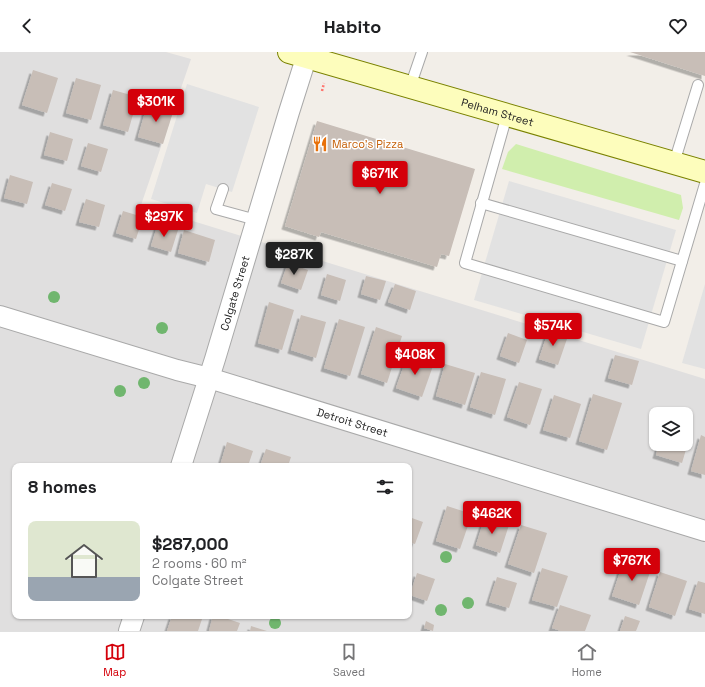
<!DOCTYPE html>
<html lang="en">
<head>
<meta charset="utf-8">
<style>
  body { margin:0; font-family:"Space Grotesk",sans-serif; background:#f2f2f2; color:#202124; height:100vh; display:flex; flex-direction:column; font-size:15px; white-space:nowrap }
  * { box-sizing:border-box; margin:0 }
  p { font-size:13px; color:#757577 }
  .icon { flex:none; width:22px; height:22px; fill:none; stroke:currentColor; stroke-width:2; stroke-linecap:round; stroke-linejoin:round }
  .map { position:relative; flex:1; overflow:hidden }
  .panel { position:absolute; left:12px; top:411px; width:400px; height:156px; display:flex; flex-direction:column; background:#fff; border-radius:8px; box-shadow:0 1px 3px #0004 }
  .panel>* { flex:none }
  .buttons { position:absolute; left:649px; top:355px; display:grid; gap:8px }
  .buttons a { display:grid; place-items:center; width:44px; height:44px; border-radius:8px; background:#fff; box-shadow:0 1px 3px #0004; font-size:20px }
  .price { position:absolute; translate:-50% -34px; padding:0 9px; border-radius:4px; background:#d4000a; color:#fff; font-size:13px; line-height:26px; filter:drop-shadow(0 1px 2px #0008) }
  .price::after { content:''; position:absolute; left:50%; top:24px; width:12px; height:9px; margin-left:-6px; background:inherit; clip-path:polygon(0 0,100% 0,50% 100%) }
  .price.active { background:#222; color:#fff }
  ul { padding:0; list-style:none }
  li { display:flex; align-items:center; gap:12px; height:100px; padding:0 16px }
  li+li { border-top:1px solid #e0e0e0 }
  li span { display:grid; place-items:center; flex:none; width:112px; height:80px; border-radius:8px; color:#555 }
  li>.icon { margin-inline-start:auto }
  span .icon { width:48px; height:48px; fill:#fffc; stroke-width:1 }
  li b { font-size:17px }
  h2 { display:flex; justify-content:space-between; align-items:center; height:48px; padding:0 16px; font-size:17px }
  header { display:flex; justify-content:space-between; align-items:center; height:52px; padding:0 16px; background:#fff; font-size:18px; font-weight:600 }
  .tab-bar { display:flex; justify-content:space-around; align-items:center; height:56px; border-top:1px solid #e0e0e0; background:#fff; font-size:11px; color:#757577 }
  .tab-bar a { display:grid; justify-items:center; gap:2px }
  .tab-bar .active { color:#d4000a }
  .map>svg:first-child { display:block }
  .residential { fill:#e0dfdf; fill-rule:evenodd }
  .grass { fill:#d0eead }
  .parking { fill:#e2e2e2 }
  .building { fill:#c8beb7; filter:url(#shadow) }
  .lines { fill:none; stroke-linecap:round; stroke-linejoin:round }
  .lane-casing { stroke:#a9a9a9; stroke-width:12 }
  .street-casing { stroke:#a9a9a9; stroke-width:22 }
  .secondary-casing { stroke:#7a8200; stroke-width:24 }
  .path { stroke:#ff746d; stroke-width:2.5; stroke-dasharray:2 2; stroke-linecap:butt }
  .lane { stroke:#fff; stroke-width:10 }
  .street { stroke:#fff; stroke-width:20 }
  .secondary { stroke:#fdfdbc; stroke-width:22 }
  .tree { fill:#70b66e }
  .labels { text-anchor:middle; stroke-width:3; stroke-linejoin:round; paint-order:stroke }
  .street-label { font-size:11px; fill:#222; stroke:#fff }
  .food-label { font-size:11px; fill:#c56008; stroke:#fff; text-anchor:start }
</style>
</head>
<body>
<header><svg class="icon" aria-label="back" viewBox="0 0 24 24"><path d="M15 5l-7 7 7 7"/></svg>Habito<svg class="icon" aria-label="heart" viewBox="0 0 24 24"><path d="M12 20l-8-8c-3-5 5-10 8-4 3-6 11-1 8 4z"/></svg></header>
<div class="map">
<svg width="705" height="579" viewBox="0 0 705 579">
  <defs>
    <filter id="shadow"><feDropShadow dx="-3.5" dy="3.5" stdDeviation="0" flood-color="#0004"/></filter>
  </defs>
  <rect width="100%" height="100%" fill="#f2eee8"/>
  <path class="residential" d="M0,0h166l25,7 -50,146 564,174v252h-705zM656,362h30v30h-30zM15,414h394v150h-394z"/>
  <polygon class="grass" points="516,92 681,143 683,156 679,168 502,117 508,100"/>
  <g class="parking">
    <polygon points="187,32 259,55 232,140 206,132 197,161 151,147"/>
    <polygon points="509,129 676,178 641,297 474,248"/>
    <polygon points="705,232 705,317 682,311"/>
  </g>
  <g class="building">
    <polygon points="630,0 705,0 705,24"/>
    <polygon points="33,18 58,26 47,61 22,53"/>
    <polygon points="76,26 101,33 91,68 66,61"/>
    <polygon points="113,38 138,45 128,80 103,73"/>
    <polygon points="148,50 174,57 163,92 138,85"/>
    <polygon points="317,69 475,117 449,204 441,202 437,215 321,180 319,185 285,174"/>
    <polygon points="50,80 73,87 67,109 44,103"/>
    <polygon points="88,91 108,97 101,120 81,114"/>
    <polygon points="10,123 33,130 27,152 4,146"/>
    <polygon points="52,131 72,137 65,159 45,153"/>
    <polygon points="86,147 105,153 99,175 79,170"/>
    <polygon points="123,159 143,165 136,187 116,181"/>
    <polygon points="158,172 178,178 171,200 151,194"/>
    <polygon points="184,178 215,188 209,210 178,201"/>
    <polygon points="288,211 308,218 301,238 281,231"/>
    <polygon points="327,222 346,228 340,249 321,243"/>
    <polygon points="366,224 386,229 380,248 361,242"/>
    <polygon points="395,232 416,239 410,258 388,250"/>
    <polygon points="269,250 294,258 282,298 258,291"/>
    <polygon points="301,263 326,270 316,306 291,298"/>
    <polygon points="339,267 365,275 350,324 324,316"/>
    <polygon points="376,275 402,284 387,331 361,322"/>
    <polygon points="549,277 568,284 558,313 539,307"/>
    <polygon points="508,281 527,288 519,311 500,304"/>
    <polygon points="408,302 434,311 422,345 396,336"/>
    <polygon points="615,303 639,309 632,333 608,326"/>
    <polygon points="445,312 475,321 465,353 436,344"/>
    <polygon points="481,320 506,327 495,363 470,355"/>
    <polygon points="519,330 542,337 530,373 507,365"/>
    <polygon points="593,342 622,351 607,398 579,389"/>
    <polygon points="554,343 581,352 570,386 543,378"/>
    <polygon points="686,372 693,374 682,411 656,403 659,392 686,392"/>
    <polygon points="701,383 705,385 705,423 691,419"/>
    <polygon points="227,390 253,399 248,414 220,414"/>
    <polygon points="266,397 291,405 288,414 260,414"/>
    <polygon points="447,454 472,462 460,497 436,489"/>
    <polygon points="409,465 423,470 415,492 409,490"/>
    <polygon points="485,465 509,473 500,501 476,493"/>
    <polygon points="521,473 547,481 534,521 508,512"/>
    <polygon points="624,508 651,517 639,553 612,544"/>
    <polygon points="542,516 568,524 557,555 532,548"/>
    <polygon points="660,520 687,529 675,564 649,555"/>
    <polygon points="417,521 435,527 427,549 410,543"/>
    <polygon points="497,525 517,531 509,556 489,550"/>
    <polygon points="698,529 705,531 705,562 689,557"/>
    <polygon points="560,553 591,563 585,579 561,579 552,576"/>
    <polygon points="172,564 203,564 198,579 167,579"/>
    <polygon points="213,564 219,564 240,571 237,579 209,579"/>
    <polygon points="625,564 640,569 636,579 620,579"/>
    <polygon points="426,569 434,573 433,579 424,576"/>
    <polygon points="251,574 267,579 250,579"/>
  </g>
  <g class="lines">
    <defs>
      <g id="lane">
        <polyline points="410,35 422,0"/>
        <polyline points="507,63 465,211 664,270 705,132"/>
        <polyline points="674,111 698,33"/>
        <polyline points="223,137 216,157 256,168"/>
        <polyline points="481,151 682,209"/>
      </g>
      <g id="street">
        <path id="s1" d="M0,264l177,54 32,8 496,153"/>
        <path id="s2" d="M181,414l34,-107 74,-247 19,-60"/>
        <polyline points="129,579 134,564"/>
      </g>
      <g id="secondary">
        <path id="s3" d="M289,0l416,120"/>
      </g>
    </defs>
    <use href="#lane" class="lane-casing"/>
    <use href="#street" class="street-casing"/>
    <use href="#secondary" class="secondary-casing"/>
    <polyline class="path" points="322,39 324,31"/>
    <use href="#lane" class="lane"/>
    <use href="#street" class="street"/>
    <use href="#secondary" class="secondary"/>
  </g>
  <g class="tree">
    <circle cx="54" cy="245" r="6"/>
    <circle cx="162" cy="276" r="6"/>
    <circle cx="144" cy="331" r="6"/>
    <circle cx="120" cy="339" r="6"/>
    <circle cx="446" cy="505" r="6"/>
    <circle cx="468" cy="551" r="6"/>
    <circle cx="441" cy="558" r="6"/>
    <circle cx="275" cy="571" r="6"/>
  </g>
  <defs>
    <symbol id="restaurant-bare" viewBox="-9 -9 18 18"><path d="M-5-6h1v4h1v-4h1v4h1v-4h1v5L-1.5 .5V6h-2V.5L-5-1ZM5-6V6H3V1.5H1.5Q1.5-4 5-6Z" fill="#e8710a" stroke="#fff" stroke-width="2.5" paint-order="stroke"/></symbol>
  </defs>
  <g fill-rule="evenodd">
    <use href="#restaurant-bare" x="309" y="81" width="22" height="22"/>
  </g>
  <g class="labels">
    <g class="street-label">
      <text dy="4" stroke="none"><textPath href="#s3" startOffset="217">Pelham Street</textPath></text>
      <text dy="4" stroke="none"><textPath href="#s2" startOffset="181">Colgate Street</textPath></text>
      <text dy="4" stroke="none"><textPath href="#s1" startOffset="368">Detroit Street</textPath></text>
    </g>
    <g class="food-label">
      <text x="332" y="96">Marco's Pizza</text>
    </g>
  </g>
</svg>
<div class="buttons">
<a><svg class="icon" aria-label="layers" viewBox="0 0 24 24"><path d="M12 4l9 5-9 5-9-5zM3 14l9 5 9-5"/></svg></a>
</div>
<b class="price" style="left:156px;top:71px">$301K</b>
<b class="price" style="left:380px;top:143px">$671K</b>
<b class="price" style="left:164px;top:186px">$297K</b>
<b class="price active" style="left:294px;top:224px">$287K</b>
<b class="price" style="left:553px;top:295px">$574K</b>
<b class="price" style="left:415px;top:324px">$408K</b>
<b class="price" style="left:492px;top:483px">$462K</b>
<b class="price" style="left:632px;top:530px">$767K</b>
<section class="panel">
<h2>8 homes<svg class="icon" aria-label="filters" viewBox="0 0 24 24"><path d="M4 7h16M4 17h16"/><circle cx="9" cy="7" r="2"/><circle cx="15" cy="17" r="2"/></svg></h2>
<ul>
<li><span style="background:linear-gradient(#dfe7d0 70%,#9aa5b1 0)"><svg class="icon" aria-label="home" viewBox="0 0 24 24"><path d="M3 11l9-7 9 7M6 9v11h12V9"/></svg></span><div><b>$287,000</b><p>2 rooms · 60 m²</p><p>Colgate Street</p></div></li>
</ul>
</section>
</div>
<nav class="tab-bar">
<a class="active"><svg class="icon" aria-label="map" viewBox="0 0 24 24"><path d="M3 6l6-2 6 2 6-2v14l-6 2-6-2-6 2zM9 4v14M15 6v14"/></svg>Map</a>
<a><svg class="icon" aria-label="saved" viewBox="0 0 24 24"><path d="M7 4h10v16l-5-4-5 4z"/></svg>Saved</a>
<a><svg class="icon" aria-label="home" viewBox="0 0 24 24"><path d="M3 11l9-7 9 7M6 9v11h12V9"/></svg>Home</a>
</nav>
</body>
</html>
